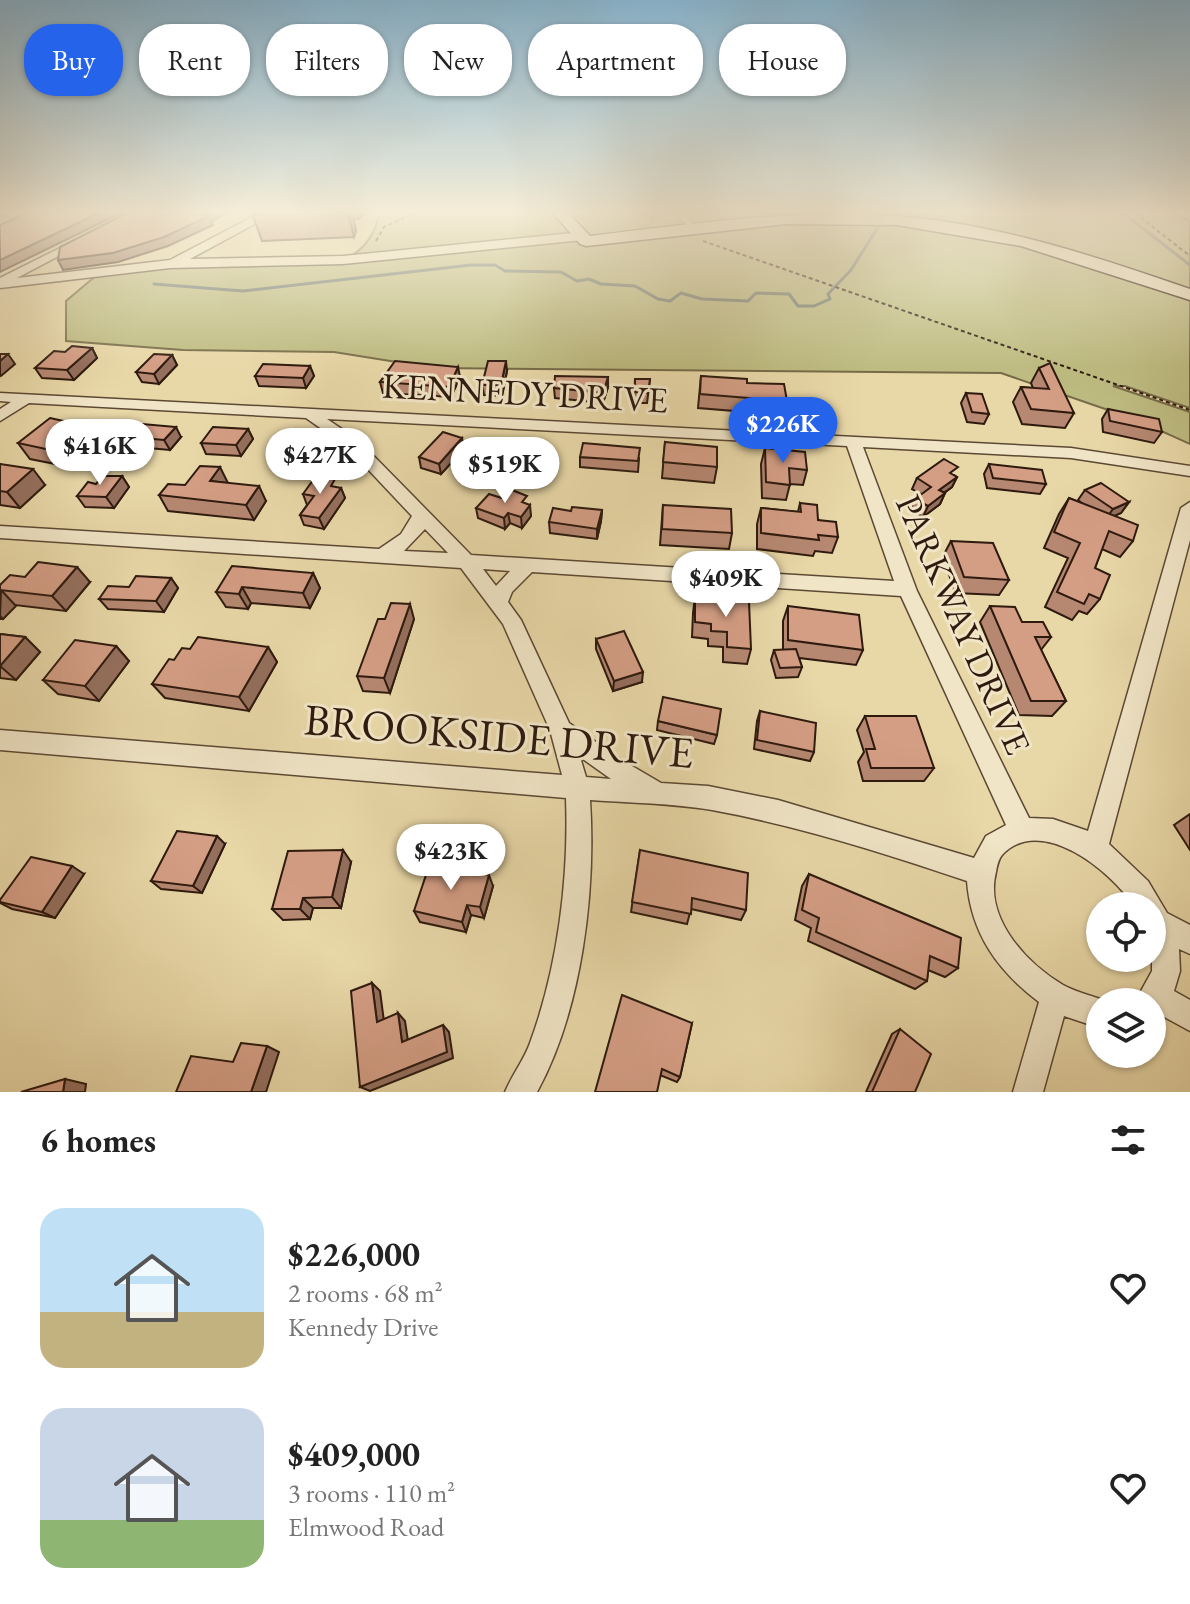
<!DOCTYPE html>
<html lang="en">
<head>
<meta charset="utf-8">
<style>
  body { margin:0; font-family:"EB Garamond",serif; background:#f2f2f2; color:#222; height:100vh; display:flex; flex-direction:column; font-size:30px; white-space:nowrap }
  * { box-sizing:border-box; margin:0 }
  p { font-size:26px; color:#767676 }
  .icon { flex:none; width:44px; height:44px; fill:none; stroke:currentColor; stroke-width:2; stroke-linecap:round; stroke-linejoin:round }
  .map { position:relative; height:1092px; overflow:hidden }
  .panel { display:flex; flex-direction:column; background:#fff; flex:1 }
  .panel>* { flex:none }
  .top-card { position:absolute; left:24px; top:24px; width:1142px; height:72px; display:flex; gap:16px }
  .fabs { position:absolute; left:1086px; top:892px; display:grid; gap:16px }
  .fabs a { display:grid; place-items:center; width:80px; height:80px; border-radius:50%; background:#fff; box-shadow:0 2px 6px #0004; font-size:40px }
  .price { position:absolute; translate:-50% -68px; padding:0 18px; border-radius:28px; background:#fff; color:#222; font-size:26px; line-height:52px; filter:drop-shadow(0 2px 4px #0008) }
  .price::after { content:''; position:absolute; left:50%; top:48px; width:24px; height:18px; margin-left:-12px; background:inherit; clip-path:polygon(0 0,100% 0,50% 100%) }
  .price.active { background:#2563eb; color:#fff }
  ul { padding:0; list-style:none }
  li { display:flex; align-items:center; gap:24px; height:200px; padding:0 40px }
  li span { display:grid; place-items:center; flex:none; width:224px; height:160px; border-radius:24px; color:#555 }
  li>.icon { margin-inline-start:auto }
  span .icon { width:96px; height:96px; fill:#fffc; stroke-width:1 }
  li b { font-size:34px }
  h2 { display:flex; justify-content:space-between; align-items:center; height:96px; padding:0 40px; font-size:34px }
  .pill { padding:0 28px; border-radius:32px; background:#fff; box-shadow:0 2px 6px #0004; font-size:28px; line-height:72px }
  .pill.active { background:#2563eb; color:#fff }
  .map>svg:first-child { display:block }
  .green { fill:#bebc82; stroke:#766b48; stroke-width:2 }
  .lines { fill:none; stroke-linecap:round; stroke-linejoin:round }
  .stream { stroke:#6e7970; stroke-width:3 }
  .service-casing { stroke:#5c4934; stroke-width:8 }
  .minor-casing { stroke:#5c4934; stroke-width:3 }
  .tertiary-casing { stroke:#5c4934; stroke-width:3 }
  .secondary-casing { stroke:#2e1a0e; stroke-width:3 }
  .primary-casing { stroke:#2e1a0e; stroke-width:3 }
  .path { stroke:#2e1a0e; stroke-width:2; stroke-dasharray:4 3; stroke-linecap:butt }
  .service { stroke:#f0e5c6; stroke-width:6 }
  .minor { fill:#f0e5c6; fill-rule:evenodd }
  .tertiary { fill:#f0e5c6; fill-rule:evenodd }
  .secondary { fill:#f0e5c6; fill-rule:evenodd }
  .primary { fill:#e4bc74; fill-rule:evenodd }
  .wall { fill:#b68872; stroke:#2e1a0e; stroke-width:2 }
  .shaded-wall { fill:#946f5d; stroke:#2e1a0e; stroke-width:2 }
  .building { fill:#d49e85; stroke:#2e1a0e; stroke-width:2 }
  .labels { text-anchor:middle; stroke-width:6; stroke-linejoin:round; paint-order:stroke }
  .street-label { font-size:36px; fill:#2e1a0e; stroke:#f0e5c6 }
  .near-street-label { font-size:44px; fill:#2e1a0e; stroke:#f0e5c6 }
</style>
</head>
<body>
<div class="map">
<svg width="1190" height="1092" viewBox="0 0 1190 1092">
  <rect width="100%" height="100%" fill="#e8d7a7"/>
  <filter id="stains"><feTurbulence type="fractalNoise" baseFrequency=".0025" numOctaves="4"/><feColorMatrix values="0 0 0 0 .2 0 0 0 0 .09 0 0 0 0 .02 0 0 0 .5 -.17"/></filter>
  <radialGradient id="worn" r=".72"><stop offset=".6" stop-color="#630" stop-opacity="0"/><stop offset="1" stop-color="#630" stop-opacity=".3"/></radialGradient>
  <path class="green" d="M379,213h793l18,8v187l-65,-22h-12l77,26v32l-53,-24 -136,-47 -567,-5 -100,-16 -151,-2 -117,-9v-40l32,-27 72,-10 173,-4c21,-9 32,-24 36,-47z"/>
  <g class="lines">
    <g class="stream">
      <polyline points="1123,213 1190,265"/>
      <polyline points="154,284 243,291 471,265 495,265 505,271 561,272 577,281 589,279 601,284 635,286 658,299 670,301 681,293 702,299 748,301 756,293 789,294 798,306 814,306 830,299 828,294 851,270 880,224"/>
    </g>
    <defs>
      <polyline id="service" points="679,213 689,223"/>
      <g id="minor">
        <polygon points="76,240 85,242 0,287 0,278"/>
        <path d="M0,393l1071,55 119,18v10l-119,-18 -208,-11 54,144 112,227 24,1 35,12 93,-323 9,-6v38l-81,304 39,37 19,32 23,12v29l-11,-5 1,22 -6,20 16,9v31l-33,-18 -5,2v-13h-17l17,-31v-65h-18c-22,-34 -93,-93 -132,-51 -4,5 -5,11 -6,17 -12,46 30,91 67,113 15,8 30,11 46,17h-9v26l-36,-12 -21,76h-30l26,-90c-41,-31 -68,-68 -72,-121 -83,-28 -168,-55 -255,-71 -40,-7 -82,-7 -122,-10 6,92 -8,210 -53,292h-32c7,-17 19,-32 25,-49 28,-76 39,-165 36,-245l-566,-48v-20l562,45 -12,-45 -47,-106 -42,-56 -461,-30v-12l379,23 22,-15 11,-18 -66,-70 -40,-28 -277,-15 -29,18v-12l11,-7 -11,-1zM327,419l520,27 47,135 -423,-26 -113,-115zM425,529l23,24 -44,-2zM483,569l27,2 -14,15zM532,572l369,24 105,229 -20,11 -12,22 -196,-58 -70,-14 -47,-3 -41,-24 -51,-36 -48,-103 -13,-18 4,-10zM580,757l31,22 -25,-2z"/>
      </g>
      <polygon id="tertiary" points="260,213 275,213 190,259 343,256 583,232 590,236 583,240 343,264 170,268 0,288 0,280 170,260"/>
      <path id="secondary" d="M553,213h15l22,23c101,-12 202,-27 304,-20 102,7 200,40 296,73v11l-169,-54 -124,-21 -111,-1 -200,22 -6,-2z"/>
      <polygon id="primary" points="10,213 31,213 0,228 0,217"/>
    </defs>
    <use href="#service" class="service-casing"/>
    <use href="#minor" class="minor-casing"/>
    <use href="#tertiary" class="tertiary-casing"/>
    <use href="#secondary" class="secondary-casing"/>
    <use href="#primary" class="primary-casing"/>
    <g class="path">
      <polyline points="638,213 657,219"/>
      <polyline points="1135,213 1190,256"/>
      <polyline points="376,241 384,227 415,213"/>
      <polyline points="703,241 1190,410"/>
    </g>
    <use href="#service" class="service"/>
    <use href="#minor" class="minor"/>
    <use href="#tertiary" class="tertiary"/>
    <use href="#secondary" class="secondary"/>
    <use href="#primary" class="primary"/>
  </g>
  <g class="wall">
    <polygon points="252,213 365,213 359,219 353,219 356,231 354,237 262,241"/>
    <polygon points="92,348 97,358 74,380 42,378 35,368 65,352"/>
    <polygon points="172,355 177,365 159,384 142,382 136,372"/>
    <polygon points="310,366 314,376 306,388 259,386 255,376"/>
    <polygon points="1039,368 1074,413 1065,428 1022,424 1013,402 1021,387 1033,388 1031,383"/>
    <polygon points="507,371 502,396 484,395 482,385"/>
    <polygon points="701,376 747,383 787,401 784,415 698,408"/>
    <polygon points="460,377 451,397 383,393 380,382"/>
    <polygon points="635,379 650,379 647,403 634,403"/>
    <polygon points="608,387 603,403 555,398 554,388"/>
    <polygon points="966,393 989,414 984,424 967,422 961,403"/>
    <polygon points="1108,409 1162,432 1154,443 1103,432 1102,419"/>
    <polygon points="248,429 253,439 241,456 206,454 201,443"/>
    <polygon points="79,437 78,438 81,439 92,454 75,468 30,459 18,443"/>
    <polygon points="130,437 181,437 170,450 137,447"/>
    <polygon points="665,442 717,467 714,483 662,478"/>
    <polygon points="275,445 323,467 301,478 279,455"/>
    <polygon points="765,448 807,470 803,485 790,484 786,500 762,498 761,464"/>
    <polygon points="464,449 441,474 421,468 419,457"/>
    <polygon points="580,457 639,458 638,472 580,467"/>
    <polygon points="513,460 552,462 547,475 514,470"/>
    <polygon points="0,464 45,485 20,508 0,505"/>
    <polygon points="989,464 1046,484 1040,494 987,488 984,474"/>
    <polygon points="954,475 957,477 952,487 944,493 945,493 940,504 923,517 910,509 915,499 921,494 912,489 917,478"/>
    <polygon points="122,476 129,487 114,508 85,507 77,496 96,484"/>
    <polygon points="228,483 266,501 254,520 168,511 159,495 185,485"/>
    <polygon points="341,488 345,498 324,529 304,525 300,515 307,505 303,494"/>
    <polygon points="1085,490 1129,502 1121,513 1114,516 1133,541 1120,557 1102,549 1095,568 1100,599 1087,614 1079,611 1072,620 1045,607 1068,558 1044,548 1059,514 1069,498 1083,504 1078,500"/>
    <polygon points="505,499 528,505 531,516 522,528 510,523 505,529 478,518 476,508"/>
    <polygon points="800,503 838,537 832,553 815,551 813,556 757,549 757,524 761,508 798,512"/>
    <polygon points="663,505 732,533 729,549 660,545"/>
    <polygon points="602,510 601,521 597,539 550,533 549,522 571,511"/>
    <polygon points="951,541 1009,580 999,595 955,593 943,556"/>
    <polygon points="313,573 320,588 310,608 251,603 248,609 226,607 216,592"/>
    <polygon points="171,578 178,588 164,612 108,609 99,599 129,587"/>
    <polygon points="90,582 66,611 15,605 3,619 0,619 0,585"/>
    <polygon points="695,597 751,649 747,664 723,662 723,647 708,646 708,639 692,637 693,613"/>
    <polygon points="788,606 863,650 856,665 799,658 802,667 798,677 776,678 771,660 774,650 783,650 783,621"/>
    <polygon points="990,606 1051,637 1041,650 1066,701 1052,716 1019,715 980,622"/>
    <polygon points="414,619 390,693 363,691 357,676"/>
    <polygon points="0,634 25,637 40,652 16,680 0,678"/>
    <polygon points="596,639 642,682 613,691 596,649"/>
    <polygon points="116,646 129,661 99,701 58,694 43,680"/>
    <polygon points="268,647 277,662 249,711 165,698 152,684 190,649"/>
    <polygon points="760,711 814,752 810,761 754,749 757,721"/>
    <polygon points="865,716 934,768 924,781 863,781 858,762 864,752 857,730"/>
    <polygon points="658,721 717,735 714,744 657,730"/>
    <polygon points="1190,814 1190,850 1174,825"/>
    <polygon points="225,844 202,893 161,889 151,881"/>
    <polygon points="640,850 746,910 741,920 691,909 687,924 631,912"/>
    <polygon points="351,862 341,908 313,908 310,919 283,920 272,909"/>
    <polygon points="84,874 55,918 12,909 0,903"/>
    <polygon points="809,874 958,968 945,977 928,970 927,981 915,989 808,941 811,928 795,920 802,886"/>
    <polygon points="493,886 484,918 471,915 466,932 420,922 414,911"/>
    <polygon points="692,1023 680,1077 677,1082 660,1075 595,1092"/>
    <polygon points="900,1029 915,1092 866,1092 892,1034"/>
  </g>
  <g class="shaded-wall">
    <polygon points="99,213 121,213 0,272 0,260"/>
    <polygon points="208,213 226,213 211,222 213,225 168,246 118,262 63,270 58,260"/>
    <polygon points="348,213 352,213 356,231 354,237"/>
    <polygon points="358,213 365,213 359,219"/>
    <polygon points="92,348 97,358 74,380 67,370"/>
    <polygon points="8,354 15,364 1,376 0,374 0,361"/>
    <polygon points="172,355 177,365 159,384 154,374"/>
    <polygon points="506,361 507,371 502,396 501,385"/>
    <polygon points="310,366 314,376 306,388 303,378"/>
    <polygon points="458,367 460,377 451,397 449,387"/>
    <polygon points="608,377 608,387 603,403 603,393"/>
    <polygon points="68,422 79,437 64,449 54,433"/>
    <polygon points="176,427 181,437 170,450 164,440"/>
    <polygon points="248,429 253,439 241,456 236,445"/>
    <polygon points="462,438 464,449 441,474 439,464"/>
    <polygon points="81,439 92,454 75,468 64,453"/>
    <polygon points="552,451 552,462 547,475 546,465"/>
    <polygon points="319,457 323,467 301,478 296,468"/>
    <polygon points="220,467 228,483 210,481"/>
    <polygon points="33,469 45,485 20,508 7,492"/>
    <polygon points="122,476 129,487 114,508 106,497"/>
    <polygon points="957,477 952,487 934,500 939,490"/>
    <polygon points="259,486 266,501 254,520 246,505"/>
    <polygon points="341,488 345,498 324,529 319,518"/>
    <polygon points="945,493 940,504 923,517 928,506"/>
    <polygon points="1129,502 1121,513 1105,520 1113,509"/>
    <polygon points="530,505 531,516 522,528 521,517"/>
    <polygon points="602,510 601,521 597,539 597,529"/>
    <polygon points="508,513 510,523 505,529 504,518"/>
    <polygon points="77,567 90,582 66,611 52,596"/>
    <polygon points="313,573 320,588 310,608 303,593"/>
    <polygon points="171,578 178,588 164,612 156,601"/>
    <polygon points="242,587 251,603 248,609 239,594"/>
    <polygon points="1,590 16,606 3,619 0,616"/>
    <polygon points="410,604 414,619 390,693 384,678"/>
    <polygon points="25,637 40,652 16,680 0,666"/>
    <polygon points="116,646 129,661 99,701 85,686"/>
    <polygon points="268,647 277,662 249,711 239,697"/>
    <polygon points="643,672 642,682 613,691 614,681"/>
    <polygon points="217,836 225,844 202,893 193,886"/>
    <polygon points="343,850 351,862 341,908 332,897"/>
    <polygon points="72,866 84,874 55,918 42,912"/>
    <polygon points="489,875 493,886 484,918 480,907"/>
    <polygon points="303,898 313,908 310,919 300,909"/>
    <polygon points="467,905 471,915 466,932 462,922"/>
    <polygon points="372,983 380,991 385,1029 377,1022"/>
    <polygon points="398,1013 405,1021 409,1048 402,1042"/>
    <polygon points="443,1025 449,1032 453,1058 370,1091 360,1087"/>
    <polygon points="267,1046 279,1052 266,1092 251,1092"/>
    <polygon points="65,1079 86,1084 85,1092 63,1092"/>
  </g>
  <g class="building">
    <polygon points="28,213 99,213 0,260 0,225"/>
    <polygon points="127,213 208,213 204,215 209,216 164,237 113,253 58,260 60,247"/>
    <polygon points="254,213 302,213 253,215"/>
    <polygon points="72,346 92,348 67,370 35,368 54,351 65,352"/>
    <polygon points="0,354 8,354 0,361"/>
    <polygon points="154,354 172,355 154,374 136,372"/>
    <polygon points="395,361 458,367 449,387 380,382"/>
    <polygon points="488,361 506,361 501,385 482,385"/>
    <polygon points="1050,363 1074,413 1031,409 1021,387 1049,389 1039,368"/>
    <polygon points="263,364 310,366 303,378 255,376"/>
    <polygon points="555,376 608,377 603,393 554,388"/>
    <polygon points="701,376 747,379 747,383 784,384 787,401 700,394"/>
    <polygon points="635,379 650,379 648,393 635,392"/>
    <polygon points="966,393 982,394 989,414 972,412"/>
    <polygon points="1108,409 1159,419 1162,432 1110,421"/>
    <polygon points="50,418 68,422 54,433 81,439 64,453 18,443"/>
    <polygon points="142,424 176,427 164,440 130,437"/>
    <polygon points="213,427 248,429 236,445 201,443"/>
    <polygon points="443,432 462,438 439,464 419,457"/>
    <polygon points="297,435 319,457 296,468 275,445"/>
    <polygon points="523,438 540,440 536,449 552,451 546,465 513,460"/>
    <polygon points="665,442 717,447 717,467 663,462"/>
    <polygon points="583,443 640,448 638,461 580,457"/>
    <polygon points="765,448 805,452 807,470 789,468 790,485 766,482"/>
    <polygon points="944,459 958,467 950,473 957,477 939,490 945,493 928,506 915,499 931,487 917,478"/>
    <polygon points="0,464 33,469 7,492 0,491"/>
    <polygon points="989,464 1042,470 1046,484 993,478"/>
    <polygon points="200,466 220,467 210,481 259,486 246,505 159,495 168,484 185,485"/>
    <polygon points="102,476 122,476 106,497 77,496 88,482 96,484"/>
    <polygon points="316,476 335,479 331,486 341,488 319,518 300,515 314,496 303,494"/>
    <polygon points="1101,483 1129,502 1113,509 1085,490"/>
    <polygon points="512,490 527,496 522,502 530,505 521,517 508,513 504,518 476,508 489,494 505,499"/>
    <polygon points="1069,498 1138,525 1133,541 1109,531 1095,568 1110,575 1100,599 1089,594 1084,604 1057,592 1080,543 1054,532"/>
    <polygon points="800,503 817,505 818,520 836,522 838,537 818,535 819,540 761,533 761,508 801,512"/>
    <polygon points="663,505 731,509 732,533 662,529"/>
    <polygon points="572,507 602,510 597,529 549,522 553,508 571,511"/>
    <polygon points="951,541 993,543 1009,580 964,577"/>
    <polygon points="38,562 77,567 52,596 0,590 0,585 10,575 25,577"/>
    <polygon points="232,566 313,573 303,593 242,587 239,594 216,592"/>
    <polygon points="136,576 171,578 156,601 99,599 108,586 129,587"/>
    <polygon points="695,597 749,602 751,649 727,647 727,632 711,631 711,624 695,622"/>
    <polygon points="391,603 410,604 384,678 357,676 378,619 385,619"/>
    <polygon points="788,606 859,615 863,650 788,640"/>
    <polygon points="990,606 1015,607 1022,622 1043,622 1051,637 1035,637 1066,701 1031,701"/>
    <polygon points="624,631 643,672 614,681 596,639"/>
    <polygon points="0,634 25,637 0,666"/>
    <polygon points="198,637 268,647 239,697 152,684 169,659 174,660 182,648 190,649"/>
    <polygon points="75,640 116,646 85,686 43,680"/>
    <polygon points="796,649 802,667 780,668 774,650"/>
    <polygon points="663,697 721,709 717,735 658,721"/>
    <polygon points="760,711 816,723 814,752 757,740"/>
    <polygon points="865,716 916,716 934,768 871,768 866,749 875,749"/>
    <polygon points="177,831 217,836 193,886 151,881"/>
    <polygon points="343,850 332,897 303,898 300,909 272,909 288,851"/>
    <polygon points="640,850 748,873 746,910 692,898 691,914 632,902"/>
    <polygon points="31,857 72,866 42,912 0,902 0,900"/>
    <polygon points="430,863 489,875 480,907 467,905 462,922 414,911"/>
    <polygon points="809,874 961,938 958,968 930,956 927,981 816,932 819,918 802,910"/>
    <polygon points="372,983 377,1022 398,1013 402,1042 443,1025 447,1052 360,1087 351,991"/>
    <polygon points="622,995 692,1023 680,1077 662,1069 657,1092 595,1092"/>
    <polygon points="900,1029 931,1054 915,1092 872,1092"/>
    <polygon points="241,1043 267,1046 251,1092 176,1092 191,1056 233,1062"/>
    <polygon points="65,1079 63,1092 21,1092"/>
  </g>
  <linearGradient id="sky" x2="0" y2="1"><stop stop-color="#88b6d2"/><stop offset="0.58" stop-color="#f5edd7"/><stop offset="1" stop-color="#f5edd7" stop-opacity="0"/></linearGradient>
  <rect width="1190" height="366" fill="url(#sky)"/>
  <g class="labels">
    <g class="street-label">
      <text transform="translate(525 392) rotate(3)" y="13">KENNEDY DRIVE</text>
      <text transform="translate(964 624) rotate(66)" y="13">PARKWAY DRIVE</text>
    </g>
    <g class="near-street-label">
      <text transform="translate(499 736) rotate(5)" y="15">BROOKSIDE DRIVE</text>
    </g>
  </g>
  <rect width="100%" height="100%" filter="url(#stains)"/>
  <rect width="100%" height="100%" fill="url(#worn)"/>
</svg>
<div class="fabs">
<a><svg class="icon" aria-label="locate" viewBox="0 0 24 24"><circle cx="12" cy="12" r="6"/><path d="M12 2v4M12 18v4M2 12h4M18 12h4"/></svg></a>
<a><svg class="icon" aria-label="layers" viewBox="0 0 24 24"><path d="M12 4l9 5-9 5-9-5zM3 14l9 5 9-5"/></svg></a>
</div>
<b class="price active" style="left:783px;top:465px">$226K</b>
<b class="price" style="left:100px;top:487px">$416K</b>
<b class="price" style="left:320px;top:496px">$427K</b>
<b class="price" style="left:505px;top:505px">$519K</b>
<b class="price" style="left:726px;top:619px">$409K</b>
<b class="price" style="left:451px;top:892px">$423K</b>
<div class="top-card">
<a class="pill active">Buy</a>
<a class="pill">Rent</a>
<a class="pill">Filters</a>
<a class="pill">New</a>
<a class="pill">Apartment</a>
<a class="pill">House</a>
</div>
</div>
<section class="panel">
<h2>6 homes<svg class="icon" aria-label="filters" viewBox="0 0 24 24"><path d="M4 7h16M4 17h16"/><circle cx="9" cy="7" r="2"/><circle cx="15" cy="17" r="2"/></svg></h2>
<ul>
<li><span style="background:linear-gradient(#bfe0f5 65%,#c2b280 0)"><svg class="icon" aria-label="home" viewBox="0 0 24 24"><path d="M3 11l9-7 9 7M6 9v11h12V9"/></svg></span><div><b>$226,000</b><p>2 rooms · 68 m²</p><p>Kennedy Drive</p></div><svg class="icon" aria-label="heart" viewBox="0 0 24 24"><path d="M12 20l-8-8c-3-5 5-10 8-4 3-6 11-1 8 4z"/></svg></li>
<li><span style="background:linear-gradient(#c9d6e8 70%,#8fb573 0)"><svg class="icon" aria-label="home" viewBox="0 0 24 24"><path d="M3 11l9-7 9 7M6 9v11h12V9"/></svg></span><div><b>$409,000</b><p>3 rooms · 110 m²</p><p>Elmwood Road</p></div><svg class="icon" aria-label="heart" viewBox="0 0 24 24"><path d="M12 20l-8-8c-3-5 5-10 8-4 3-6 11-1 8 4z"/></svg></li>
</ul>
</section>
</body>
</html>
